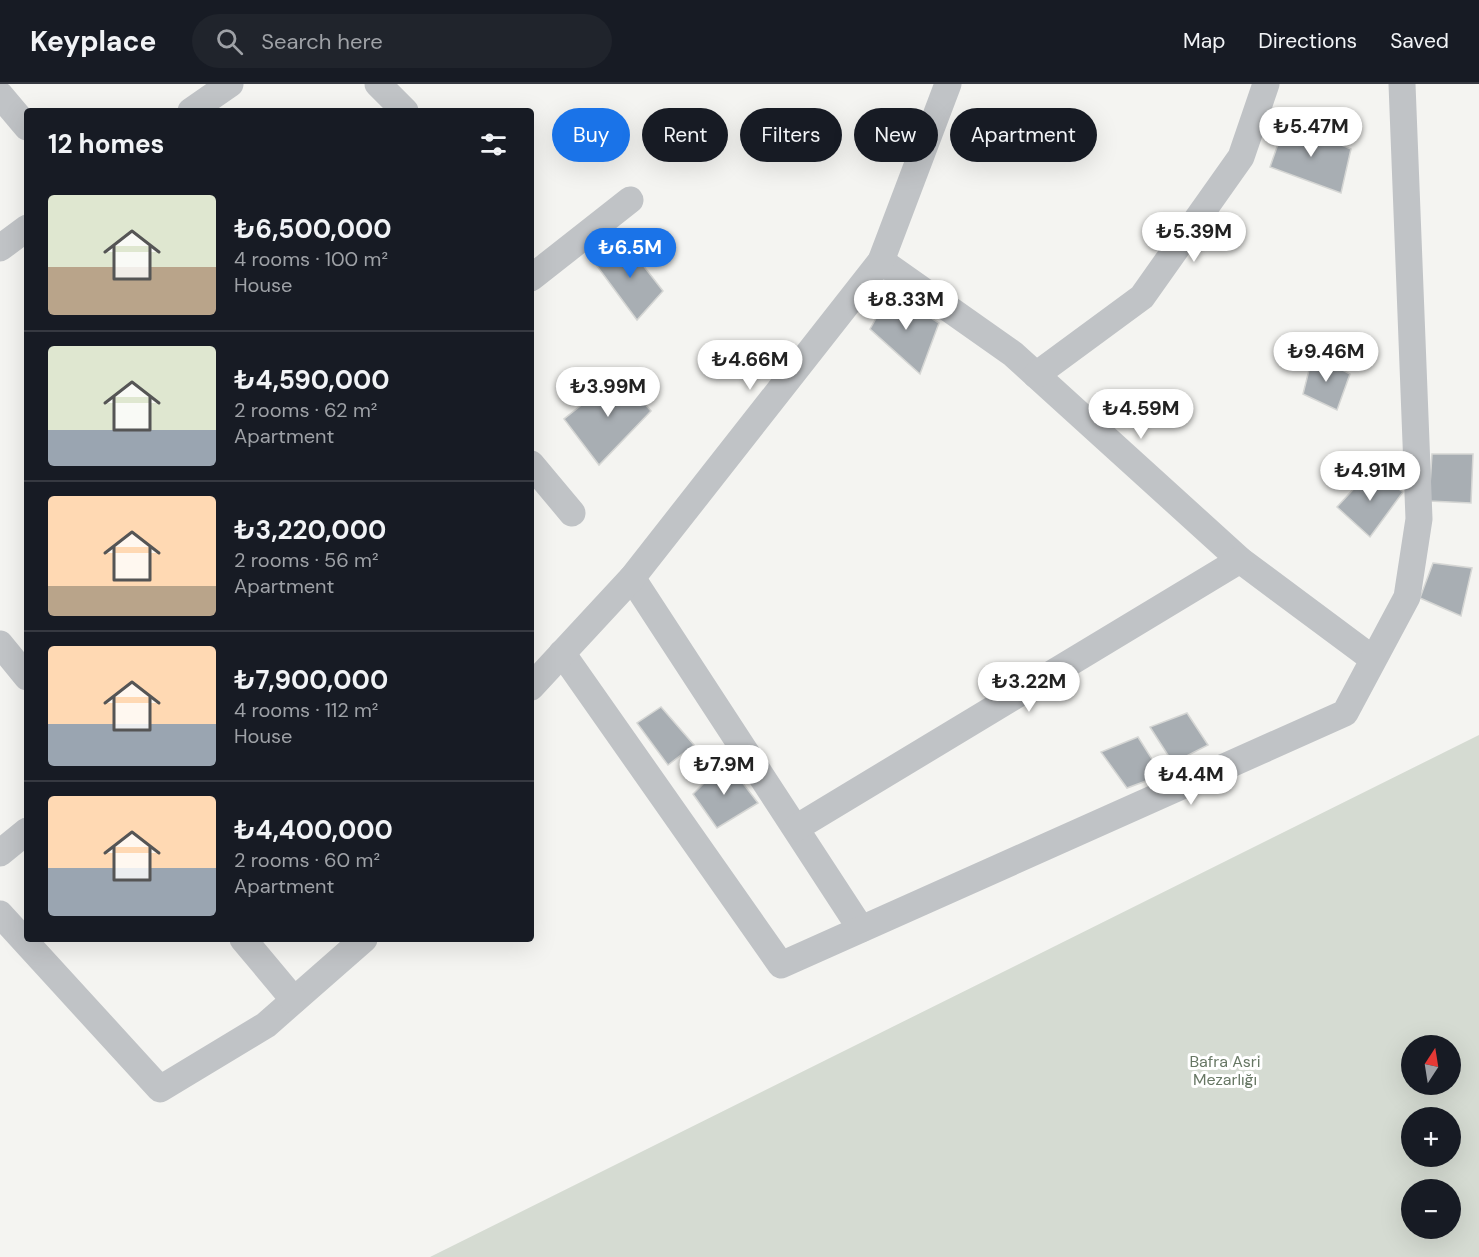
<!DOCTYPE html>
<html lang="en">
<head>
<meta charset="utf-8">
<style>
  body { margin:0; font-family:"DM Sans",sans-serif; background:#20242c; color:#f1f3f6; height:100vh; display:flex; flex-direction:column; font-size:22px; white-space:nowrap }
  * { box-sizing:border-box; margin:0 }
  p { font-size:20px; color:#9ea1a6 }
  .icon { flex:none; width:33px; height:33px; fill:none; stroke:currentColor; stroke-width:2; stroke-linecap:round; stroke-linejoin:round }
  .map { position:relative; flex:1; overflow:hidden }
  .details { position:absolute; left:24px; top:24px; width:510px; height:834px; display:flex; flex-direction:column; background:#171b24; border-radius:6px; box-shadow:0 6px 24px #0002 }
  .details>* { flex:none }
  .banner { position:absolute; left:552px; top:24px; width:570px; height:54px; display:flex; gap:12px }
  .needle { width:39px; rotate:12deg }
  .buttons { position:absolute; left:1401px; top:951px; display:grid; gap:12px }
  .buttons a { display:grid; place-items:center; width:60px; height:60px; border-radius:50%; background:#171b24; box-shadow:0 6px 24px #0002; font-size:30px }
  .price { position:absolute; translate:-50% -51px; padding:0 14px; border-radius:21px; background:#fff; color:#222; font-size:20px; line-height:39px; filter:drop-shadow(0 2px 3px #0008) }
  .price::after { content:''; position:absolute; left:50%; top:36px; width:18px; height:14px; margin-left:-9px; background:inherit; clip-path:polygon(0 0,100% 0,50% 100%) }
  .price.on { background:#1a73e8; color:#fff }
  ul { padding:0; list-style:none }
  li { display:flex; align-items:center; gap:18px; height:150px; padding:0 24px }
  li+li { border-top:2px solid #363941 }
  li span { display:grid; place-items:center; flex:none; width:168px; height:120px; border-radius:6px; color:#555 }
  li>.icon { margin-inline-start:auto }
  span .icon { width:72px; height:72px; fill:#fffc; stroke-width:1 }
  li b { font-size:26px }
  h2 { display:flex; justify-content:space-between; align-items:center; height:72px; padding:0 24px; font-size:26px }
  .pill { padding:0 21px; border-radius:27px; background:#171b24; box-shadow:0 6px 24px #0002; font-size:21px; line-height:54px }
  .pill.on { background:#1a73e8; color:#fff }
  header { display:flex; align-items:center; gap:36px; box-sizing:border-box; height:84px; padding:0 30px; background:#171b24; border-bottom:2px solid #363941 }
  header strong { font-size:28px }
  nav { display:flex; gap:33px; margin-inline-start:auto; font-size:21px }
  .search { width:420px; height:54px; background:#20242c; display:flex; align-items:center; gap:15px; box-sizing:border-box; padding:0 21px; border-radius:33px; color:#9ea1a6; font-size:22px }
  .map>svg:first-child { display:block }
  .green { fill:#d5dbd2; fill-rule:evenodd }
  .building { fill:#a8aeb3; stroke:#d5d6d4; stroke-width:1.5 }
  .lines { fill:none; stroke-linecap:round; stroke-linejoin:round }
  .street { stroke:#c0c3c6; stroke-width:27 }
  .labels { text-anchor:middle; stroke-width:6; stroke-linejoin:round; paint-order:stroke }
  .park-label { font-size:16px; fill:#677764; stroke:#fff }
</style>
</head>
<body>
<header>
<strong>Keyplace</strong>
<div class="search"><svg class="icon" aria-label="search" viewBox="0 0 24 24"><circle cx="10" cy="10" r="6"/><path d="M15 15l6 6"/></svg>Search here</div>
<nav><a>Map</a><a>Directions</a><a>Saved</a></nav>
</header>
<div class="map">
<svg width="1479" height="1173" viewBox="0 0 1479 1173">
  <rect width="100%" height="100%" fill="#f4f4f1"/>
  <path class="green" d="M1479,651v522h-1049zM1412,962h38v38h-38zM1412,1034h38v38h-38zM1412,1106h38v38h-38z"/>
  <g class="building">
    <polygon points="1286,37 1351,65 1341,109 1270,83"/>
    <polygon points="625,158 663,207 637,236 594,178"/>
    <polygon points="891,208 939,239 920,290 870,245"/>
    <polygon points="1313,270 1350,290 1337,326 1303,310"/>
    <polygon points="619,291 651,327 599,381 564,335"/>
    <polygon points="1432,370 1473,370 1471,419 1429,417"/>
    <polygon points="1371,386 1403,408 1370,453 1337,423"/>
    <polygon points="1433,479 1472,484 1461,532 1420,514"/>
    <polygon points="661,623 694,661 668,681 637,639"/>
    <polygon points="1187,629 1208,661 1173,679 1150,643"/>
    <polygon points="1138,653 1162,691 1127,704 1101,668"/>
    <polygon points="726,677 758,719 717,744 693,710"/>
  </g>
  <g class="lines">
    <g class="street">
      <polyline points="378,0 405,27"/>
      <polyline points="0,11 27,43"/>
      <polyline points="191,27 230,0"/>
      <polyline points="0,164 27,144"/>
      <polyline points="881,177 1013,270 1240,476 1373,575"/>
      <polyline points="531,194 630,116"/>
      <polyline points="1036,291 1142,213 1241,73 1266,0"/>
      <polyline points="531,380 572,429"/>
      <polyline points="632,494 861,845"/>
      <polyline points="0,560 27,593"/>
      <polyline points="562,569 781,881 1345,629 1407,513 1419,435 1402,0"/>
      <polyline points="531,603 632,494 881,177 948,0"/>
      <polyline points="796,744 1240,476"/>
      <polyline points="0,769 27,747"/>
      <polyline points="0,830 160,1005 266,941 364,855"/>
      <polyline points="243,855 294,916"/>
    </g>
  </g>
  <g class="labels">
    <g class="park-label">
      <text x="1225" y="983">Bafra Asri<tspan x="1225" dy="18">Mezarlığı</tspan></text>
    </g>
  </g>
</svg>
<div class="buttons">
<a><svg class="needle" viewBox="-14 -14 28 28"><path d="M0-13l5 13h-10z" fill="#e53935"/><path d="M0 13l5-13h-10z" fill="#9ea1a6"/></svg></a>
<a>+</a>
<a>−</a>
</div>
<b class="price" style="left:1311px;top:74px">₺5.47M</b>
<b class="price" style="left:1194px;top:179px">₺5.39M</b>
<b class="price on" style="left:630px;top:195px">₺6.5M</b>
<b class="price" style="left:906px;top:247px">₺8.33M</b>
<b class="price" style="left:1326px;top:299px">₺9.46M</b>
<b class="price" style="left:750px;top:307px">₺4.66M</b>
<b class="price" style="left:608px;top:334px">₺3.99M</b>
<b class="price" style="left:1141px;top:356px">₺4.59M</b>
<b class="price" style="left:1370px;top:418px">₺4.91M</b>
<b class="price" style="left:1029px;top:629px">₺3.22M</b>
<b class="price" style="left:724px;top:712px">₺7.9M</b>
<b class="price" style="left:1191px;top:722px">₺4.4M</b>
<div class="banner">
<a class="pill on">Buy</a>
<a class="pill">Rent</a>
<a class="pill">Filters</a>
<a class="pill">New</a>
<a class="pill">Apartment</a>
</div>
<section class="details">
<h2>12 homes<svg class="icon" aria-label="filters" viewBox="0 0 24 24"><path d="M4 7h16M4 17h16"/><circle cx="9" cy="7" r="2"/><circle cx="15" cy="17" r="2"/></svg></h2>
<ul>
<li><span style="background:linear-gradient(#dfe7d0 60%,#b9a48a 0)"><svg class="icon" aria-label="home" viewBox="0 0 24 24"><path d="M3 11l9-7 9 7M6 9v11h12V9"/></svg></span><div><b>₺6,500,000</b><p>4 rooms · 100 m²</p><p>House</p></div></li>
<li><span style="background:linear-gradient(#dfe7d0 70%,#9aa5b1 0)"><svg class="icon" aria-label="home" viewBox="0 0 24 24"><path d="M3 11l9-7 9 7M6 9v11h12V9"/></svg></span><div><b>₺4,590,000</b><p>2 rooms · 62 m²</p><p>Apartment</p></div></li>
<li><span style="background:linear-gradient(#ffd9b3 75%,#b9a48a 0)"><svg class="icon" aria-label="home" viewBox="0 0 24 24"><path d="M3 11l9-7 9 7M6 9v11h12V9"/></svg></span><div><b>₺3,220,000</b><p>2 rooms · 56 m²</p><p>Apartment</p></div></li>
<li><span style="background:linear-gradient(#ffd9b3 65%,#9aa5b1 0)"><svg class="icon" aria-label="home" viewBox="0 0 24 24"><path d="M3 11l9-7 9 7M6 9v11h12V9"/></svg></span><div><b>₺7,900,000</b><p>4 rooms · 112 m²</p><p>House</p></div></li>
<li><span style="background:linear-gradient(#ffd9b3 60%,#9aa5b1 0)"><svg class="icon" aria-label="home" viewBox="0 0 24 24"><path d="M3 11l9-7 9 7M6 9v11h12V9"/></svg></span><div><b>₺4,400,000</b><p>2 rooms · 60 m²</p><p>Apartment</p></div></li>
</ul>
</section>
</div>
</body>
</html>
